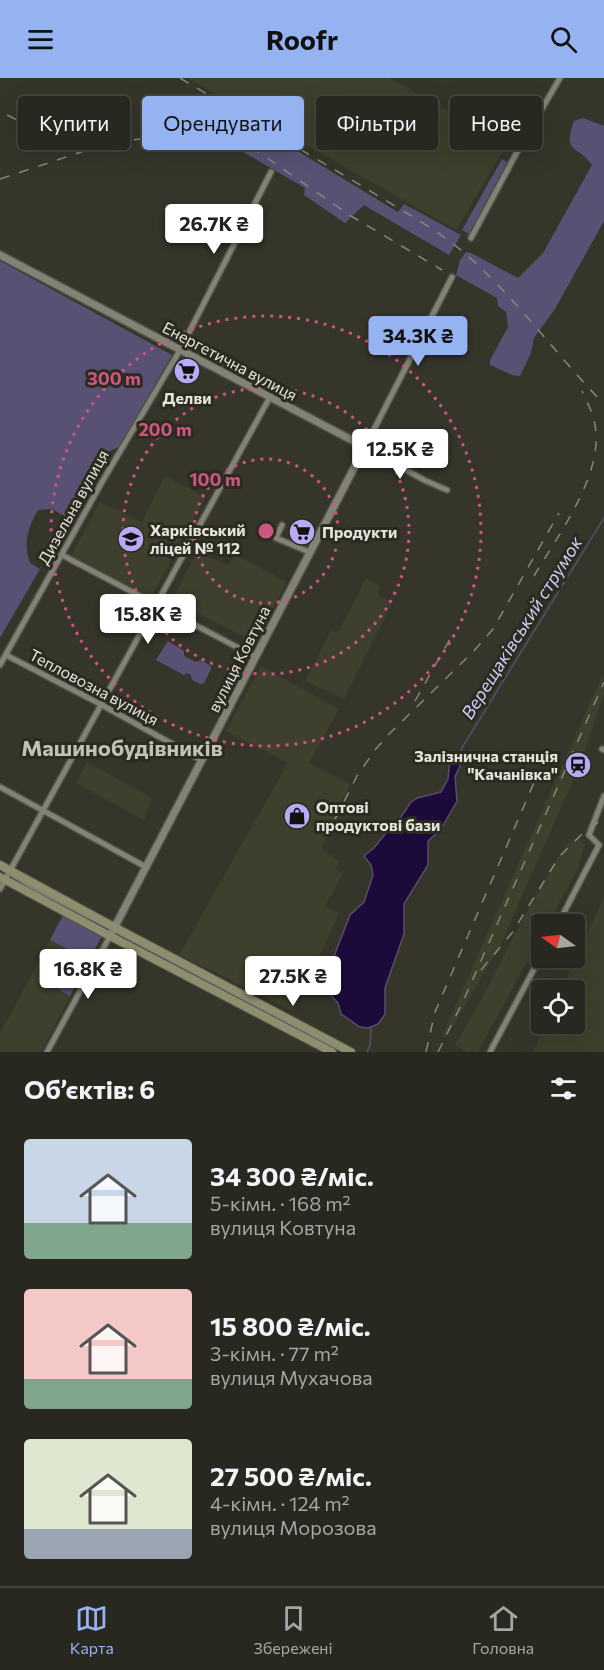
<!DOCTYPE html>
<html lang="uk">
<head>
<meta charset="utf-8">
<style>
  body { margin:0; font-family:Commissioner,sans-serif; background:#34342d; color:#f1f3f6; height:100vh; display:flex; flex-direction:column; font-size:22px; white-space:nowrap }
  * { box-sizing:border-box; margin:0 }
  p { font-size:20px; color:#a5a6a5 }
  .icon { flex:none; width:33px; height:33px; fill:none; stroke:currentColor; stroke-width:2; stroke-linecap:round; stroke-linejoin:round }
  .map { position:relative; height:974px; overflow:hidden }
  .panel { display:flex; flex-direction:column; background:#282820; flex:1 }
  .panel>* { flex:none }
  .hud { position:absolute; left:18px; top:18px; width:568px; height:54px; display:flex; gap:12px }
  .needle { width:39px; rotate:284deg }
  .buttons { position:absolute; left:531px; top:836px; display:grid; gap:12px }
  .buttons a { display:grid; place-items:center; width:54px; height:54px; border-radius:6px; background:#282820; box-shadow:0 6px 24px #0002,0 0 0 2px #44443e; font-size:30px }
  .price { position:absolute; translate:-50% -51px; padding:0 14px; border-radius:6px; background:#fff; color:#222; font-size:20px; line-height:39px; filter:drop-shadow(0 2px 3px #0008) }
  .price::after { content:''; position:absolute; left:50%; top:36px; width:18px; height:14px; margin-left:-9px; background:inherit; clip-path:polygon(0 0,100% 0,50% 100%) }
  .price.selected { background:#95b2f1; color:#111 }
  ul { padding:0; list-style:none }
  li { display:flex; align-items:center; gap:18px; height:150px; padding:0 24px }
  li span { display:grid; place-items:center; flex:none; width:168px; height:120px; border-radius:6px; color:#555 }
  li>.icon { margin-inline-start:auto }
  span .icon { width:72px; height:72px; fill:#fffc; stroke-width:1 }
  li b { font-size:26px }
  h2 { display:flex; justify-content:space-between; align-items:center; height:72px; padding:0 24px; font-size:26px }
  .pill { padding:0 21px; border-radius:6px; background:#282820; box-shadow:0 6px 24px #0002,0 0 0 2px #44443e; font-size:21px; line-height:54px }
  .pill.selected { background:#95b2f1; color:#111 }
  header { display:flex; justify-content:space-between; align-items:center; height:78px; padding:0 24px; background:#95b2f1; color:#111; font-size:27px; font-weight:700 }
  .tabs { display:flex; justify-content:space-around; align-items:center; height:84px; border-top:2px solid #44443e; background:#282820; font-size:16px; color:#a5a6a5 }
  .tabs a { display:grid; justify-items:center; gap:3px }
  .tabs .selected { color:#95b2f1 }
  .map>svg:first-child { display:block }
  .built { fill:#3f3f2d }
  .green { fill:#595174 }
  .water { fill:#1c0b3a; stroke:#584c6b; stroke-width:1.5 }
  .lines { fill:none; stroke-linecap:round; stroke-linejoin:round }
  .stream { stroke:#584c6b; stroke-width:1.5 }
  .minor-casing { stroke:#505147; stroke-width:8 }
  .tertiary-casing { stroke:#505147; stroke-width:10 }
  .secondary-casing { stroke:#505147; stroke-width:10 }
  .minor { stroke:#828376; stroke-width:5 }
  .tertiary { stroke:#828376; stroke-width:7 }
  .secondary { stroke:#8d8e6e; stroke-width:8 }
  .tram { stroke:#86867d; stroke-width:1.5 }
  .rail { stroke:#86867d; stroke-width:1.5; stroke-dasharray:10 10; stroke-linecap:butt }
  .ring { fill:none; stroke:#cc5582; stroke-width:3; stroke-dasharray:3 6 }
  .labels { text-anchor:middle; stroke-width:6; stroke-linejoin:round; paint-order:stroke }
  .street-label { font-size:16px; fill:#e4e4dd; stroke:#2b2b20 }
  .poi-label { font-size:16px; font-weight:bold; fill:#e4e4dd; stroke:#2b2b20; text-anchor:start }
  .water-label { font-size:18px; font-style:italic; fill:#d4cafc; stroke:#2b2b20 }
  .district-label { font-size:22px; font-weight:bold; fill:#c2c2b4; stroke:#2b2b20 }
  .centre { fill:#cc5582; stroke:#2b2b20; stroke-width:3 }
  .ring-label { font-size:18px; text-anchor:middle; font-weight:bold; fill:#cc5582; stroke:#2b2b20; stroke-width:6; stroke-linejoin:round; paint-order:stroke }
</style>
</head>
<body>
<header><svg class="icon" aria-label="menu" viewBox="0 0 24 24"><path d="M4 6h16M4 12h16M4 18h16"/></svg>Roofr<svg class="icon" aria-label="search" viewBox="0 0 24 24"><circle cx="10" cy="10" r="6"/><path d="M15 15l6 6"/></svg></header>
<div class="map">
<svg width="604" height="974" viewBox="0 0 604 974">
  <rect width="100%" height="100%" fill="#35352a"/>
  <g class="built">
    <polygon points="187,0 389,0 507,66 456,152"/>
    <polygon points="165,398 205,419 151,520 71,478 100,424 142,444"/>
    <polygon points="197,474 228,487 236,477 285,503 286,506 257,559 255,558 252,563 172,522"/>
    <polygon points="366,500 380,508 378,517 392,525 344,621 305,603 331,552 339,553"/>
    <polygon points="261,588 339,631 309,685 350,706 321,770 339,783 335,792 343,795 325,828 339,836 293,933 179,877 288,685 226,653"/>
    <polygon points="603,596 604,615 580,687 499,870 446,960 442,958"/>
    <polygon points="87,684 152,720 144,742 76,705"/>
    <polygon points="577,759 585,766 576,794 548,846 542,846 541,858 478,974 467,974 455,967 480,924 525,837 565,768"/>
    <polygon points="604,819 604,974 533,974 546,945 574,945 574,912 561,912"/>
    <polygon points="50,862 89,882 41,974 0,974 0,956"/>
  </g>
  <g class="green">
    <polygon points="227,30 398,134 404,126 461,157 449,177 364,127 345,145 304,117 305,110 214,57"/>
    <path d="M583,40l21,8v95l-49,88 -21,29 -3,15 -11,23 -8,-1 -22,-10v-5l18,-33 -2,-15 -8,-6 -1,-8 -41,-23 4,-15 6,-8 5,1 47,25 25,-25 49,-88c-14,-20 -30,-11 -18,-44z"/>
    <polygon points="502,81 507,84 469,156 462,152"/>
    <path d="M0,183l172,94 -53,92 -9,4 -38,69 -20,-11 -14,1c-10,17 -15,34 -8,53l10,6 -40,69z"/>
    <polygon points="168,563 184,573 184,578 196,584 201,582 211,588 211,591 204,605 200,606 192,602 191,597 187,595 184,597 156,582"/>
    <polygon points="13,795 113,850 109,857 9,802"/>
    <polygon points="63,837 102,858 89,882 84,879 78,884 74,881 75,875 50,862"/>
    <polygon points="118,853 221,907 218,912 114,859"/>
    <polygon points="72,886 84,891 70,918 59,912"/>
  </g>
  <polygon class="water" points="455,676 463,681 455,699 457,723 441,751 428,763 428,787 404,826 404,856 385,910 385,936 378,946 368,950 360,949 341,936 338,925 329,915 327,899 331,895 333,881 350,837 364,824 373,797 371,787 364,778 374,770 390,750 399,742 411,724 417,720 441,714 448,701 450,682"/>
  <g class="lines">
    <g class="stream">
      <polyline points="460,677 463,668 604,440"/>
      <polyline points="367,974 370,967 371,950"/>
    </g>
    <defs>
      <g id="minor">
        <polyline points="471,160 523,63 560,0"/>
        <polyline points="447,412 424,402 365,369 452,199"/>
        <polyline points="282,447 276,460 309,474"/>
        <polyline points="62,477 256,579"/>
        <polyline points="6,577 102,627 201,682"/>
        <polyline points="0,587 102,404 180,272 271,94"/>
        <polyline points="602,671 604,672"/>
        <polyline points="0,709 146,789"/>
        <polyline points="0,811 270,319"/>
        <polyline points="558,846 599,767 589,757 604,718"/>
        <polyline points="47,974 110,858"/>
        <polyline points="490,974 542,876"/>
      </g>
      <polyline id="tertiary" points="0,177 365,369 110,858"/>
      <g id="secondary">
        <polyline points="0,787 114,849 351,974"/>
        <polyline points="0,799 110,858 332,974"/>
      </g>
    </defs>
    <use href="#minor" class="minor-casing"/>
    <use href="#tertiary" class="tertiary-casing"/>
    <use href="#secondary" class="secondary-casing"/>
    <use href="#minor" class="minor"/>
    <use href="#tertiary" class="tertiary"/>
    <use href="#secondary" class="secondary"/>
    <polyline class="tram" points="0,791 30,809 344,974"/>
    <g class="rail">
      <path d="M180,0c62,37 125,74 187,111 32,20 66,38 95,62 53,45 94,104 142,153"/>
      <path d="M7,37c28,14 60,27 93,26"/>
      <polyline points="0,101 105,66 189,54 219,56 237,62 260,75 351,138 442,192"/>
      <path d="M534,498c24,-41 70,-101 61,-151 -2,-12 -8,-23 -13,-34"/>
      <polyline points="415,623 450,561"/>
      <polyline points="326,759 357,698 375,672 390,655 473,574 493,551 559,435"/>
      <polyline points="481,892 512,855 559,779 581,757 604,740"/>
      <polyline points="426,974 435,934 536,700"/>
      <polyline points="438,974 465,919 604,604"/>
    </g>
  </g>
  <g class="ring">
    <circle cx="266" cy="453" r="72"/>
    <circle cx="266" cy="453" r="143"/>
    <circle cx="266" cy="453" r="215"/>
  </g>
  <defs>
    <symbol id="supermarket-disc" viewBox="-11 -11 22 22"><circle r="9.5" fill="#baaaf6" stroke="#2b2b20"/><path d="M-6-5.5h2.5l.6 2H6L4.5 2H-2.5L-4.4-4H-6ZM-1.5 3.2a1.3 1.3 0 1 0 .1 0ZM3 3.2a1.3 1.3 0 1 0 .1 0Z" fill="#111"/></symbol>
    <symbol id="university-disc" viewBox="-11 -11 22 22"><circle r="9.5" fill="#baaaf6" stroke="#2b2b20"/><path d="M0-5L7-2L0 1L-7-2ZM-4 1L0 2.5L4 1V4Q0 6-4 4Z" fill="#111"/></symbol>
    <symbol id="station-disc" viewBox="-11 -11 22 22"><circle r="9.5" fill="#baaaf6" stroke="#2b2b20"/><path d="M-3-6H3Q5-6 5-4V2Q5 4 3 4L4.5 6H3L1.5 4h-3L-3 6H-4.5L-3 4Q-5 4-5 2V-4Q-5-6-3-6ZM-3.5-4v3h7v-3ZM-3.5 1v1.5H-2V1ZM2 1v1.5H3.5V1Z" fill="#111"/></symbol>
    <symbol id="shop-disc" viewBox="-11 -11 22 22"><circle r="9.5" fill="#baaaf6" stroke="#2b2b20"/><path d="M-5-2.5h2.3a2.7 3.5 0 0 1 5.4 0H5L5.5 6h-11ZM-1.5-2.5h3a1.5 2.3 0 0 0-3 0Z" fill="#111"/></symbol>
  </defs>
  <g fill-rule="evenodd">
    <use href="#supermarket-disc" x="172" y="278" width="30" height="30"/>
    <use href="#supermarket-disc" x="287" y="439" width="30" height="30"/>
    <use href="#university-disc" x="116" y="446" width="30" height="30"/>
    <use href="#station-disc" x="563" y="672" width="30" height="30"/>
    <use href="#shop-disc" x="282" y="723" width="30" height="30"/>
  </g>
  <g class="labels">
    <g class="street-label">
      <text transform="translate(230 283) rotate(28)" y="6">Енергетична вулиця</text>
      <text transform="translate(73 429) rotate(-61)" y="6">Дизельна вулиця</text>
      <text transform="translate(239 581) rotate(-63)" y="6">вулиця Ковтуна</text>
      <text transform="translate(94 609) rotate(28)" y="6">Тепловозна вулиця</text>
    </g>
    <g class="poi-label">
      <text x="187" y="326" text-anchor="middle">Делви</text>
      <text x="150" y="458">Харківський<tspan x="150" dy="18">ліцей № 112</tspan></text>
      <text x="322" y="460">Продукти</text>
      <text x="558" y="684" text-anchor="end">Залізнична станція<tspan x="558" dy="18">"Качанівка"</tspan></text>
      <text x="316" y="735">Оптові<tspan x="316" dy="18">продуктові бази</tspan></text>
    </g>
    <g class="water-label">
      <text transform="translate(522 550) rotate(-58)" y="6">Верещаківський струмок</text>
    </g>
    <g class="district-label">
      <text x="122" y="678">Машинобудівників</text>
    </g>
  </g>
  <circle cx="266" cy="453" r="9" class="centre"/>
  <g class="ring-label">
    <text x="114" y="307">300 m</text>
    <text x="165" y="358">200 m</text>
    <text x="215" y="408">100 m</text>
  </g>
</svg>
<div class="buttons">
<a><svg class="needle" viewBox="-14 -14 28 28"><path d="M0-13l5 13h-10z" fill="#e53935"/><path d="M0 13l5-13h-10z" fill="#a5a6a5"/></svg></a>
<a><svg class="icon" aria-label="locate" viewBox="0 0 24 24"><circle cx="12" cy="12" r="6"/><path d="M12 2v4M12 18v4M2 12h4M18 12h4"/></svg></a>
</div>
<b class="price" style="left:214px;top:177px">26.7K ₴</b>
<b class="price selected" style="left:418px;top:289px">34.3K ₴</b>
<b class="price" style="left:400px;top:402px">12.5K ₴</b>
<b class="price" style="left:148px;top:567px">15.8K ₴</b>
<b class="price" style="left:88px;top:922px">16.8K ₴</b>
<b class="price" style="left:293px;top:929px">27.5K ₴</b>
<div class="hud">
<a class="pill">Купити</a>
<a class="pill selected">Орендувати</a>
<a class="pill">Фільтри</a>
<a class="pill">Нове</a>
</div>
</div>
<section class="panel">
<h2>Об’єктів: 6<svg class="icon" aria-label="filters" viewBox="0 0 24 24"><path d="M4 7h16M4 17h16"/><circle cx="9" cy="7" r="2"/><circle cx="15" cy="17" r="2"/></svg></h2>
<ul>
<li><span style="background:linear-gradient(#c9d6e8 70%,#7fa58c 0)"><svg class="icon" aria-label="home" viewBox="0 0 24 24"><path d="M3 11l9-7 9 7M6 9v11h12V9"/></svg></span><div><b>34 300 ₴/міс.</b><p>5-кімн. · 168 m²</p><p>вулиця Ковтуна</p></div></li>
<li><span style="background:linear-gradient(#f6c9c9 75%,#7fa58c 0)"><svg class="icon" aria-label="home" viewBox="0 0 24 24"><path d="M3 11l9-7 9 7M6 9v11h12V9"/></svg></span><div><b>15 800 ₴/міс.</b><p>3-кімн. · 77 m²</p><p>вулиця Мухачова</p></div></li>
<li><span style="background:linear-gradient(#dfe7d0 75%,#9aa5b1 0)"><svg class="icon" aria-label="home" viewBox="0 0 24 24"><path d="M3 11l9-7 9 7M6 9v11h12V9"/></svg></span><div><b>27 500 ₴/міс.</b><p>4-кімн. · 124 m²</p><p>вулиця Морозова</p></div></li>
</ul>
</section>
<nav class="tabs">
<a class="selected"><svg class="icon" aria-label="map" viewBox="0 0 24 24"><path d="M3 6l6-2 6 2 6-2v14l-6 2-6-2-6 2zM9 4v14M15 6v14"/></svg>Карта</a>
<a><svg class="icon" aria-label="saved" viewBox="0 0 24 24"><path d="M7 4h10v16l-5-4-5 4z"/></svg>Збережені</a>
<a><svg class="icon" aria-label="home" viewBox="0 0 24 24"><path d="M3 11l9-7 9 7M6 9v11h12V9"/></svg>Головна</a>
</nav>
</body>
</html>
